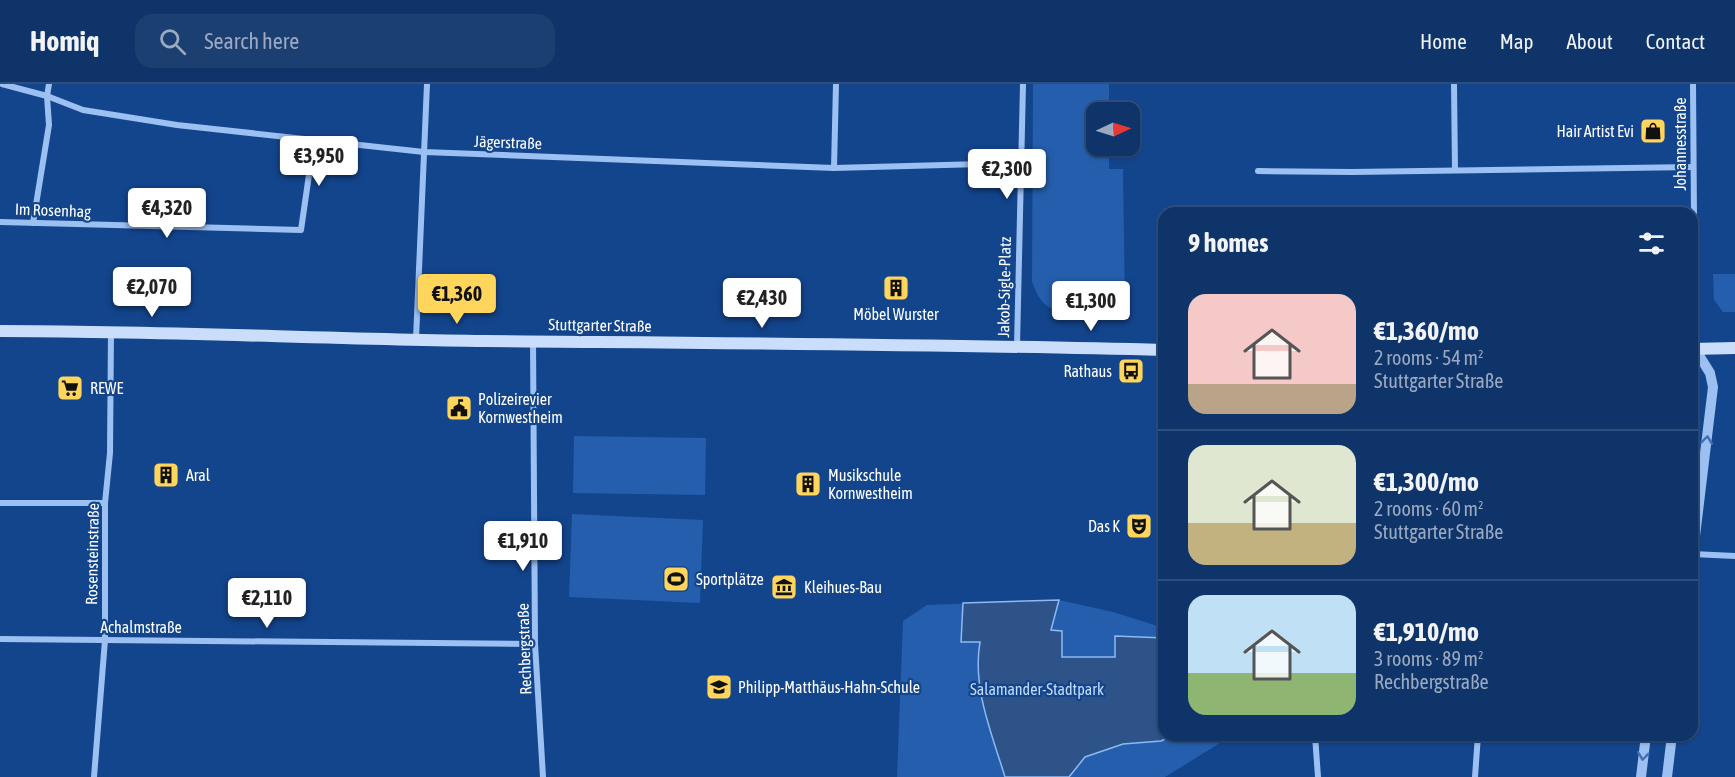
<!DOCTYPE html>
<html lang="en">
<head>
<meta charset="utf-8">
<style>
  body { margin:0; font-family:"Asap Condensed",sans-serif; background:#1c3f72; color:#f1f3f6; height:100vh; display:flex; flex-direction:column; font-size:22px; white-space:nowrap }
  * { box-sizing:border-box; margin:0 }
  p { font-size:20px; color:#9baac1 }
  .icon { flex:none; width:33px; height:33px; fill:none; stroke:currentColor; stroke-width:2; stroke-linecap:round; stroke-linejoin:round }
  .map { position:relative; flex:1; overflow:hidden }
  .details { position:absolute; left:1158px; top:123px; width:540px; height:534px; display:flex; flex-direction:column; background:#0e346a; border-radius:18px; box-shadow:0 2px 4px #0004,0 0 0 2px #2e4f7e }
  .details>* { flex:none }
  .needle { width:39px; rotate:86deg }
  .buttons { position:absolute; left:1086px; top:18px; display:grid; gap:12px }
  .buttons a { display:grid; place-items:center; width:54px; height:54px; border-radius:12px; background:#0e346a; box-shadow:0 2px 4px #0004,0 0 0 2px #2e4f7e; font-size:30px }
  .price { position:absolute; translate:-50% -51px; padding:0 14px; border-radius:6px; background:#fff; color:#222; font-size:20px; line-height:39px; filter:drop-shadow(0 2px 3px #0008) }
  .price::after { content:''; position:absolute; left:50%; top:36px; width:18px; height:14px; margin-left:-9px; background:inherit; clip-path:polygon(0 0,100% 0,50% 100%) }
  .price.on { background:#ffd55c; color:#111 }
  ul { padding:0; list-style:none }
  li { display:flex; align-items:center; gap:18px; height:150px; padding:0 30px }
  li+li { border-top:2px solid #2e4f7e }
  li span { display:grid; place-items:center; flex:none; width:168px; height:120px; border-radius:18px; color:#555 }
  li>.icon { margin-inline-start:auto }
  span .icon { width:72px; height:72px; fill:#fffc; stroke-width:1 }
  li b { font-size:26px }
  h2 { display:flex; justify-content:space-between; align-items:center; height:72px; padding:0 30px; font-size:26px }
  header { display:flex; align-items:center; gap:36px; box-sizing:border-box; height:84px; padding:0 30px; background:#0e346a; border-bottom:2px solid #2e4f7e }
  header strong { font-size:28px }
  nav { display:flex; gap:33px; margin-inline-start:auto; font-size:21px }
  .search { width:420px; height:54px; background:#1c3f72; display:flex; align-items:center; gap:15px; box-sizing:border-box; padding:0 21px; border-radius:18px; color:#9baac1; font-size:22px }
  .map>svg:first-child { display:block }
  .green { fill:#245eac }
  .water { fill:#2d5388; stroke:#8dbaf4; stroke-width:1.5 }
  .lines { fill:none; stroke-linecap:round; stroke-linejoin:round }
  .minor { stroke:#9cc0f1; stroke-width:6 }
  .tertiary { stroke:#9cc0f1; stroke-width:10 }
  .secondary { stroke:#cadefc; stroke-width:12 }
  .oneway { stroke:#4370b0 }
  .labels { text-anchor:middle; stroke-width:4.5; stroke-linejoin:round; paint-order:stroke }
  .poi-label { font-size:16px; fill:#fff; stroke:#13458d; text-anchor:start }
  .street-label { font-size:16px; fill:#fff; stroke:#13458d }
  .park-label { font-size:16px; fill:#c2dbfc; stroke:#13458d }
</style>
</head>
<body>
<header>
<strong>Homiq</strong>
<div class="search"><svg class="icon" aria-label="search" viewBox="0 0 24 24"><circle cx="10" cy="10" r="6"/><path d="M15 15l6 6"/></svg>Search here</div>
<nav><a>Home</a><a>Map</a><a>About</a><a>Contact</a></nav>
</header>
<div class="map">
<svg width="1735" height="693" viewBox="0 0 1735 693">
  <rect width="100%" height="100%" fill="#13458d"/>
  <g class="green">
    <path d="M1033,0h76v28h-13v34h13v23h14l2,138h-36v13c-17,-3 -36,-6 -48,-20 -4,-5 -6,-12 -9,-18z"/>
    <polygon points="1713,190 1735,190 1735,228 1723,228 1714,216"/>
    <polygon points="574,352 706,354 705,411 573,409"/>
    <polygon points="572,430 703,436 700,519 569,513"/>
    <polygon points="1059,516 1113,528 1164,544 1164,651 1233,651 1165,693 897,693 903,537 927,521"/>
  </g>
  <path class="water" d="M1059,516l-8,30 11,1v26h53v-21l49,2v43l-2,2 2,11v41h10l-13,6 -38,3 -38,13 -16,20h-64c-13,-43 -33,-89 -25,-135h-19l2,-39z"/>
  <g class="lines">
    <g class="minor">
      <polyline points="2,0 47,12 83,26 177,41 424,68 834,84 1020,79"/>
      <polyline points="1454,0 1455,86"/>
      <polyline points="1693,0 1695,265"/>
      <polyline points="834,84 836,0"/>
      <polyline points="1258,87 1352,88 1693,83"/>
      <polyline points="0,138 301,146 314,56"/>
      <polyline points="33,139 49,41 47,12 49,0"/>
      <polyline points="416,255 427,0"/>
      <polyline points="533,257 535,560 543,693"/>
      <polyline points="1017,262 1023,0"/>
      <polyline points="0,419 105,419"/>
      <polyline points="1692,470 1735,472"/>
      <polyline points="0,555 535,560"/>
      <polyline points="1315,651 1318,693"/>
      <polyline points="94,693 105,556 105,419 110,369 111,248"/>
      <polyline points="1475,693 1478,651"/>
    </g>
    <g class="tertiary">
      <polyline points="1692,477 1713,303 1710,289 1695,265"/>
      <polyline points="1641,693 1646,651"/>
      <polyline points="1667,693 1672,651"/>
    </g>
    <g class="secondary">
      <path d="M0,247c162,0 324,8 485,10 227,2 453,3 679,9"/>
      <polyline points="1692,265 1735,264"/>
    </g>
  </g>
  <defs><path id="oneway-chevron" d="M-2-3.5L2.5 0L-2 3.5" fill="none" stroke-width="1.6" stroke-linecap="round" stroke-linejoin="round" transform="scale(1.5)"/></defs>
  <g class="oneway">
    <use href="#oneway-chevron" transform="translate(1707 356) rotate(-83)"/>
    <use href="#oneway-chevron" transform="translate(1643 672) rotate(97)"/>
  </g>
  <defs>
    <symbol id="shop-square" viewBox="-11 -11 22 22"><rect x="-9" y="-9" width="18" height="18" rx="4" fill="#ffd55c" stroke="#13458d"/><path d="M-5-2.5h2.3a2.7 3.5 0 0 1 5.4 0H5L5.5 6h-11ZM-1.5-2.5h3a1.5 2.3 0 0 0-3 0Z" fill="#111"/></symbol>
    <symbol id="building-square" viewBox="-11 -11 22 22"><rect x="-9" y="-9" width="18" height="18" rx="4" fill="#ffd55c" stroke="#13458d"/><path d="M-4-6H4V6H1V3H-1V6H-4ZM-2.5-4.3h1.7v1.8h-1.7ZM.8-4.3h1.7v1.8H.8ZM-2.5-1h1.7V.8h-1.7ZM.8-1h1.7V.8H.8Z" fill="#111"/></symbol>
    <symbol id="bus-square" viewBox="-11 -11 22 22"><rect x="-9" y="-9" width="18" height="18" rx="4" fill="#ffd55c" stroke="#13458d"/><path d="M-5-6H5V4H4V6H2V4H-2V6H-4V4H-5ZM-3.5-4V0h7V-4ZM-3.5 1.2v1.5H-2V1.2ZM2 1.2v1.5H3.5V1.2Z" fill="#111"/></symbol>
    <symbol id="supermarket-square" viewBox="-11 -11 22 22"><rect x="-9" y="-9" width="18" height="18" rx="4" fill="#ffd55c" stroke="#13458d"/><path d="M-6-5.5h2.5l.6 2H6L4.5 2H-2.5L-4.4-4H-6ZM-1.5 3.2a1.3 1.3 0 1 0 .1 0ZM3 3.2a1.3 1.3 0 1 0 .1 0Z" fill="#111"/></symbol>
    <symbol id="civic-square" viewBox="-11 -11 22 22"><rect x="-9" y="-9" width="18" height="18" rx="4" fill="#ffd55c" stroke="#13458d"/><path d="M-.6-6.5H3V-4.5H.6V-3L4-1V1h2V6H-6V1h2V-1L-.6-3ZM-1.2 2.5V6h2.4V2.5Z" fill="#111"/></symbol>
    <symbol id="theatre-square" viewBox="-11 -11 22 22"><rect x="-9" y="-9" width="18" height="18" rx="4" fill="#ffd55c" stroke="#13458d"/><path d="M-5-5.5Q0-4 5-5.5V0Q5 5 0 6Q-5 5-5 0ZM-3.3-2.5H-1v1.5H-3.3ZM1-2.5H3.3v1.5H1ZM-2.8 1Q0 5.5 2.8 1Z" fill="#111"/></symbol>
    <symbol id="stadium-square" viewBox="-11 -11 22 22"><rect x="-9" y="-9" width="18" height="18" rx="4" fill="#ffd55c" stroke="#13458d"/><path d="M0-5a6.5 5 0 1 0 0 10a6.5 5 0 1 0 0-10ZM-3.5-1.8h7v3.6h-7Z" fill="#111"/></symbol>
    <symbol id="museum-square" viewBox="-11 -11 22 22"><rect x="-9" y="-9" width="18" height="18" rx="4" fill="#ffd55c" stroke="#13458d"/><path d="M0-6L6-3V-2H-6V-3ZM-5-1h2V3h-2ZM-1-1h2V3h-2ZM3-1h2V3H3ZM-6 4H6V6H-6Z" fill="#111"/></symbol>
    <symbol id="school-square" viewBox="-11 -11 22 22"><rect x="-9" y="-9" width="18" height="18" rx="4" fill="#ffd55c" stroke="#13458d"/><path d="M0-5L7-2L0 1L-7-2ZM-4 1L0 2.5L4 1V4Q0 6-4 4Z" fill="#111"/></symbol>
  </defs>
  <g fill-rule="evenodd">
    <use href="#shop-square" x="1638" y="32" width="30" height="30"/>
    <use href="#building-square" x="881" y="189" width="30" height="30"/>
    <use href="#bus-square" x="1116" y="272" width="30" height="30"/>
    <use href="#supermarket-square" x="55" y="289" width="30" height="30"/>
    <use href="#civic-square" x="444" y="309" width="30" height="30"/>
    <use href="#building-square" x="151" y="376" width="30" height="30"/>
    <use href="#building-square" x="793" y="385" width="30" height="30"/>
    <use href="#theatre-square" x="1124" y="427" width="30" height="30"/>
    <use href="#stadium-square" x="661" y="480" width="30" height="30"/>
    <use href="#museum-square" x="769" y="488" width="30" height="30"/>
    <use href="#school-square" x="704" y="588" width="30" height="30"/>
  </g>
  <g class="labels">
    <g class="poi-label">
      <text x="1634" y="53" text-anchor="end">Hair Artist Evi</text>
      <text x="896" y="236" text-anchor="middle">Möbel Wurster</text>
      <text x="1112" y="293" text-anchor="end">Rathaus</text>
      <text x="90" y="310">REWE</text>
      <text x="478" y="321">Polizeirevier<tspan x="478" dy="18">Kornwestheim</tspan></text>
      <text x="186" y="397">Aral</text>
      <text x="828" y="397">Musikschule<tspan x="828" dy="18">Kornwestheim</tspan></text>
      <text x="1120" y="448" text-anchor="end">Das K</text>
      <text x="696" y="501">Sportplätze</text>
      <text x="804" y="509">Kleihues-Bau</text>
      <text x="738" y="609">Philipp-Matthäus-Hahn-Schule</text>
    </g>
    <g class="street-label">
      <text transform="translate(508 58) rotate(2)" y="6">Jägerstraße</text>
      <text transform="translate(1680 60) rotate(-90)" y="6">Johannesstraße</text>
      <text transform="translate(53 126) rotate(2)" y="6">Im Rosenhag</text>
      <text transform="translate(1004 203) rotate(-89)" y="6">Jakob-Sigle-Platz</text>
      <text transform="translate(600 241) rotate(1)" y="6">Stuttgarter Straße</text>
      <text transform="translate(92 470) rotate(-89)" y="6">Rosensteinstraße</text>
      <text x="141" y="549">Achalmstraße</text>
      <text transform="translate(524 565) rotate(-92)" y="6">Rechbergstraße</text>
    </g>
    <g class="park-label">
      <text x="1037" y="611">Salamander-Stadtpark</text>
    </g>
  </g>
</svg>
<div class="buttons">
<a><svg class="needle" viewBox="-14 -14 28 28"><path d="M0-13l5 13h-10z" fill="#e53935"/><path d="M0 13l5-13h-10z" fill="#9baac1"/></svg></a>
</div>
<b class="price" style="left:319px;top:103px">€3,950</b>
<b class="price" style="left:1007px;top:116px">€2,300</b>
<b class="price" style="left:167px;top:155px">€4,320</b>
<b class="price" style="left:152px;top:234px">€2,070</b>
<b class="price on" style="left:457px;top:241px">€1,360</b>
<b class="price" style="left:762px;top:245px">€2,430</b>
<b class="price" style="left:1091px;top:248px">€1,300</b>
<b class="price" style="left:523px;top:488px">€1,910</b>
<b class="price" style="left:267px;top:545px">€2,110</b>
<section class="details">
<h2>9 homes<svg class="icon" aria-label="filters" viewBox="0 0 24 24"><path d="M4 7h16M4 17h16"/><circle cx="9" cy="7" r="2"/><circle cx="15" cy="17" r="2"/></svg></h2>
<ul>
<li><span style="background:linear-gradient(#f6c9c9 75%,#b9a48a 0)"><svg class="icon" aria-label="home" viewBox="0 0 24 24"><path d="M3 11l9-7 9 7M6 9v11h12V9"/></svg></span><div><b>€1,360/mo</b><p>2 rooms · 54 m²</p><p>Stuttgarter Straße</p></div></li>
<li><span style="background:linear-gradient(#dfe7d0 65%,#c2b280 0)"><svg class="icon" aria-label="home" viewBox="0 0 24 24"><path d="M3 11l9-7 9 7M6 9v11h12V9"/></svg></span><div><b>€1,300/mo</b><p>2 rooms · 60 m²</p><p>Stuttgarter Straße</p></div></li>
<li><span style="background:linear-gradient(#bfe0f5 65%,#8fb573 0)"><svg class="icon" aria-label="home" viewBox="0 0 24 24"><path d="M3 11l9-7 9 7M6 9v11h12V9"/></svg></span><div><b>€1,910/mo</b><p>3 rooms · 89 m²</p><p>Rechbergstraße</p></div></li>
</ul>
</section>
</div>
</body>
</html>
